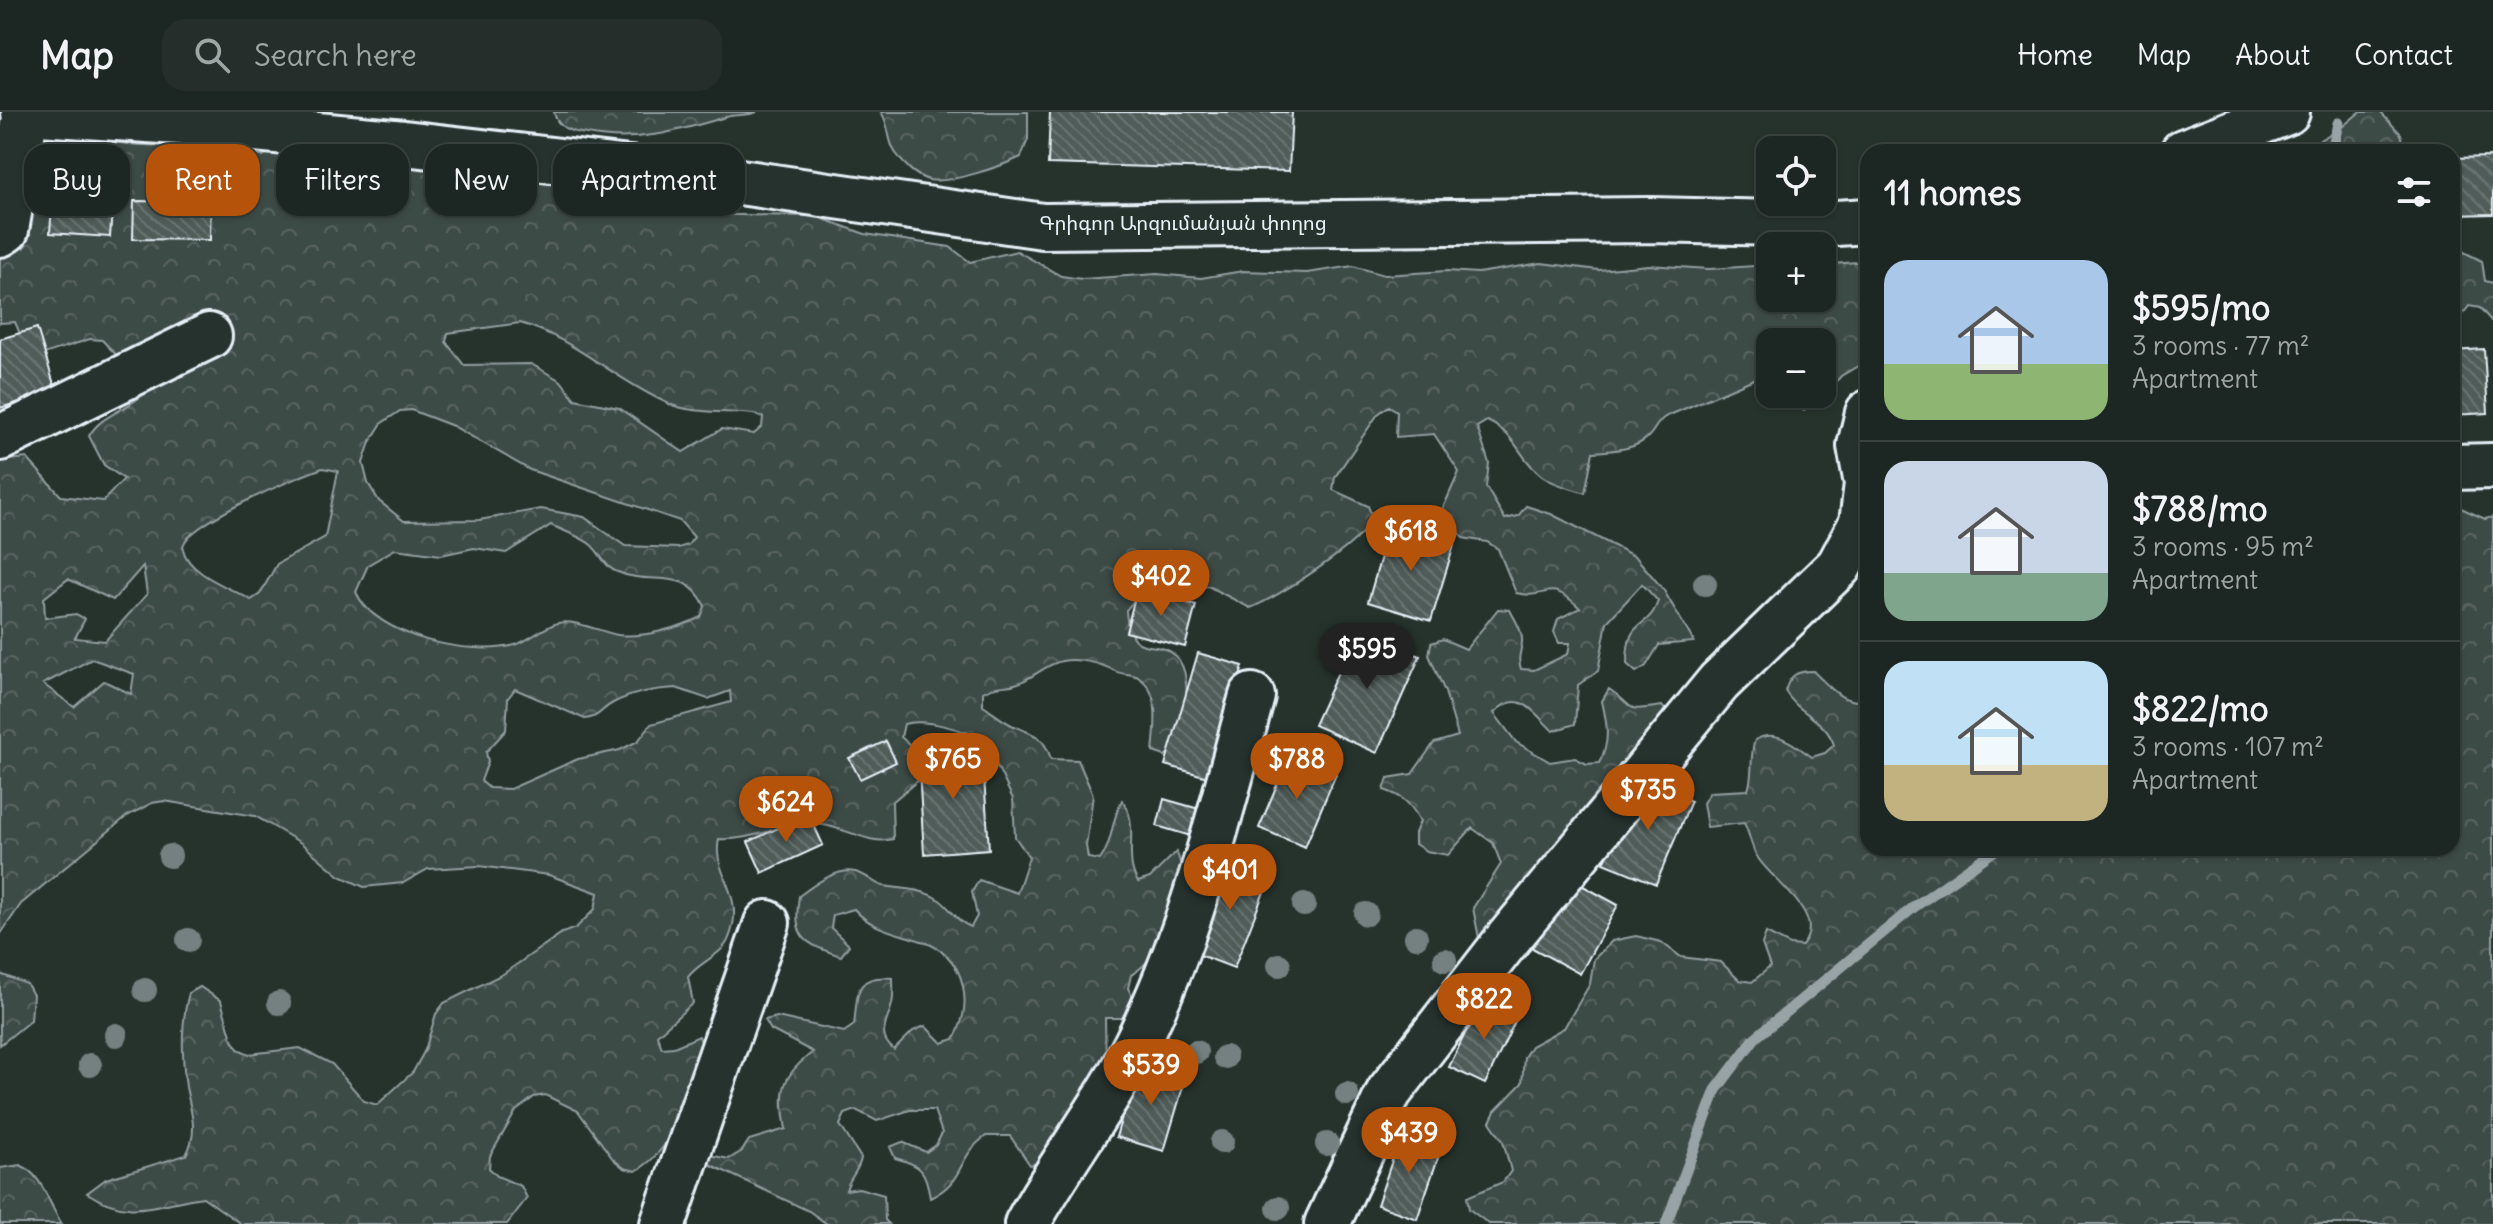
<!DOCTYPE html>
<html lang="en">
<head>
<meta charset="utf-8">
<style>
  body { margin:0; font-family:Delius,"Noto Sans Armenian",sans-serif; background:#252e2a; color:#f1f3f6; height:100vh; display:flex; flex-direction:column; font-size:30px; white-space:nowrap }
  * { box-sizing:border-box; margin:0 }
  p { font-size:26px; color:#a0a5a5 }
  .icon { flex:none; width:44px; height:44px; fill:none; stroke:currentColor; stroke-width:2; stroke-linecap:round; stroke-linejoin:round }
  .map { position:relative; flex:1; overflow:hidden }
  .panel { position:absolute; left:1860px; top:32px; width:600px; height:712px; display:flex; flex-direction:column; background:#1c2622; border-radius:24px; box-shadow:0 2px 6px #0004,0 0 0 2px #3a4340 }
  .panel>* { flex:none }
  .top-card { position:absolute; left:24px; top:32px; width:760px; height:72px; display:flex; gap:16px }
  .fabs { position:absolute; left:1756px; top:24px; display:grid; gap:16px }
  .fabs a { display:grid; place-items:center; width:80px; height:80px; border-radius:16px; background:#1c2622; box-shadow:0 2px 6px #0004,0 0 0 2px #3a4340; font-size:40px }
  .price { position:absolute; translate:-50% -68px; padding:0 18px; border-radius:28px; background:#b45309; color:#fff; font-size:26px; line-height:52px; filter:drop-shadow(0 2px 4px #0008) }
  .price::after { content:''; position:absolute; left:50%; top:48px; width:24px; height:18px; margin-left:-12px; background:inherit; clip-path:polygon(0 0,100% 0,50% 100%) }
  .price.active { background:#222; color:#fff }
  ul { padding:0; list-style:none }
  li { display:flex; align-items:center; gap:24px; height:200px; padding:0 24px }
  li+li { border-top:2px solid #3a4340 }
  li span { display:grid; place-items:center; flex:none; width:224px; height:160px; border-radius:24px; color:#555 }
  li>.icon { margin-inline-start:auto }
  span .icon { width:96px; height:96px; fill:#fffc; stroke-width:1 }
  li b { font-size:34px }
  h2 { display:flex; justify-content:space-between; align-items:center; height:96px; padding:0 24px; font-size:34px }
  .chip { padding:0 28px; border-radius:24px; background:#1c2622; box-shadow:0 2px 6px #0004,0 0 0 2px #3a4340; font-size:28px; line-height:72px }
  .chip.active { background:#b45309; color:#fff }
  header { display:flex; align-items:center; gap:48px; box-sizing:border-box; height:112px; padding:0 40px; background:#1c2622; border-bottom:2px solid #3a4340 }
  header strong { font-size:38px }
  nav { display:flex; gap:44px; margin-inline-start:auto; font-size:28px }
  .search { width:560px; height:72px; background:#252e2a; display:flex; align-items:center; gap:20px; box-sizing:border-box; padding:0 28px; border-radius:24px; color:#a0a5a5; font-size:30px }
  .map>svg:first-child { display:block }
  .forest { fill:url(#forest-crowns); stroke:#939ea0; stroke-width:2; fill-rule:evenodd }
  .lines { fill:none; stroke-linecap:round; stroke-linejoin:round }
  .stream { stroke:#98a3a5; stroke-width:11 }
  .building { fill:url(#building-back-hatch); stroke:#e8f1f8; stroke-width:2 }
  .street-casing { stroke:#e8f1f8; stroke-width:50 }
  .secondary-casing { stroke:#e8f1f8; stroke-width:50 }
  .street { stroke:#26332d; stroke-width:44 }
  .secondary { stroke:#26332d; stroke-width:44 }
  .tree { fill:#758080 }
  .labels { text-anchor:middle; stroke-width:8; stroke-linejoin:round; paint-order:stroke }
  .street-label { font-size:20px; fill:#e8f1f8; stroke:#26332d }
</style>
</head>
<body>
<header>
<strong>Map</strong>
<div class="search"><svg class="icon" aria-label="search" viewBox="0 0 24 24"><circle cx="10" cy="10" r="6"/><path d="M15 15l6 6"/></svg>Search here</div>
<nav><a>Home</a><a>Map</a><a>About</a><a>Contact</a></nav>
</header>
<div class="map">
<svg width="2493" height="1112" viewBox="0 0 2493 1112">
  <defs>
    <pattern id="forest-crowns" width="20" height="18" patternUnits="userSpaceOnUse" patternTransform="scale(2)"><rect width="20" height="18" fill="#3e4b47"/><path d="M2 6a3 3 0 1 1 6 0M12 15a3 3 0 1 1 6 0" fill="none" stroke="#5a6562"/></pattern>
    <pattern id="building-back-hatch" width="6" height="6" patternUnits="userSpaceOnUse" patternTransform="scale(2)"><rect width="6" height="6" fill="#505c59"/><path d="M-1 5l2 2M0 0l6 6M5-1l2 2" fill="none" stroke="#697472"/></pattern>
  </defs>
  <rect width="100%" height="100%" fill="#26332d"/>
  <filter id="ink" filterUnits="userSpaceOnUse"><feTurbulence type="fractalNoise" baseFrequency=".0125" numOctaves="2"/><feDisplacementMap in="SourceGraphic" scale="16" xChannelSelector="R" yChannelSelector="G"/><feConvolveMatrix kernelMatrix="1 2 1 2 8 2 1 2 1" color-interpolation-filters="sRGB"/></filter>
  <g filter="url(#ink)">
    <g class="forest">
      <path d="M554,0h203c-10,4 -20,2 -31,5 -47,14 -90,27 -139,17 -15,-2 -30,-5 -33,-22z"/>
      <path d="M881,0h147v27l-7,18c-19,9 -71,27 -92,23 -13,-3 -26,-16 -34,-28 -8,-12 -5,-27 -14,-40z"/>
      <polygon points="2360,0 2380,0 2401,22 2404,33 2400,40 2299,40 2342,15"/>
      <path d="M76,18c44,19 72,14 118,17 23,1 46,7 69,9l8,-6 57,8 5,10 11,2 9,-5 5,-8 184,18 55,13 10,-4 38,5 9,19 21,6 140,2 50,18 85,13 20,15 47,-11 44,25 21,3 75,-5 44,4 42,-7 64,2 46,-7 31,9 63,-4 31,2 63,-10 58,7 49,-5 61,4 61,-4v33h52v-33l46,-4v99l-27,16 -27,30 -11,4 -12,-6 -3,-10h34v-52h-52v30l-105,45c-9,6 -9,12 -16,19 -14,15 -38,14 -56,16l-8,41c-14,-5 -31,-8 -43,-17 -24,-18 -24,-41 -55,-55l-10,6 12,36 -3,24 19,32 13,-3 8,-10 25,8 85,43 27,32 31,53 -35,3 -13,21 -10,6 -9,-8c0,-50 20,-30 31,-63l-16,-17 -35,38 -9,49 -20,14 -3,39 -22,7c-19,-18 -33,-44 -59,-18l22,29 34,20 25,-4 12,6 12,-1c12,-21 8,-40 3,-62l7,-12c30,20 12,23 53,17l8,10 -178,222h-13l-6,-30 28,-44 -8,-21 -21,-15 -24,27 -22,-4 -11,-7v-11l5,-12c-9,-17 -17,-25 -36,-31l4,-12 24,-4 22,-31 24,-7 -13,-44 -16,-37 2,-12 12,-4 23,10 32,-40 12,1c5,10 13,21 12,32 -1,12 -5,14 -1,27l13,1 34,-16 2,-11h-11l-5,-11 4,-13 22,-11c-34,-32 -29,-7 -64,-15l-18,-44 -11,-7 -24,-4 -20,-30 16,-36 -25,-38 -38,3 1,-26 -8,-5 -11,8 -43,63 -2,13 35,16 5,13c-13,25 -95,79 -123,89l-42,-22 -54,1 -12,4 -16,19c3,55 34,23 53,50 16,24 2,63 -4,87l-10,9 -12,-4c2,-24 9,-60 -15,-75 -8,-4 -16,-2 -23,-6 -15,-8 -36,-13 -53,-10 -16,3 -29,17 -44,22 -12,5 -23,1 -35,9v14c11,7 22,17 33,21 19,8 28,9 35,32l27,1 15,35 -7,51 2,12 12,2c13,-17 11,-40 22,-60 19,24 0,58 16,82l12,-4 26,-26c19,32 -14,106 -45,123l-3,13 13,24 -11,6h-25l1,51 -64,94 -12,2 -20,-29h-24c-31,22 -19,44 -56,62 -4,-28 -9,-33 -35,-40l-5,-11 12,-5 24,10 10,-7 6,-12 -8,-23h-24l-33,11 -21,-11 -11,4 -5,11 21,33c-2,13 -11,18 -15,32l13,-2 25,7 1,25 4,4h-62l-18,-13 -98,-46 -7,-11 25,5 13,-8 7,-11 37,-11c-7,-38 -5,-53 27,-77l-42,-22 -6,-10 12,-3 67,15 10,-7c4,-32 0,-51 39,-47 0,8 1,18 -1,26 -5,20 -16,31 2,46l19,-19 12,-5 17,17 12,-4c19,-34 13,-79 -27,-96 -26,-10 -54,-12 -73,-34l-21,6 -2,13 18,17 -8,11c-39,-13 -48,-18 -42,-60 16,-12 42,-32 62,-22 8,3 14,10 22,12 20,3 37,2 55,13 13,8 17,22 33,28l6,-11 -5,-24 7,-12 38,13 12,-36 -14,-20 -2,-38 -28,-58c-19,-11 -60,-23 -81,-17l-3,13 19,17 2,23 -30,25 1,37c-24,7 -52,-14 -77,-15 -35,-2 -61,17 -97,15 -8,35 28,55 10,99 -6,17 -30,24 -41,39l5,26 -36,32 5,13 12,-1 25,-11 4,11c-15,44 -24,100 -67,124l-12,-3 -11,-9 -35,-48 -33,-16 -11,2 -18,14 -26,45 -1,12 8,8 24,10 6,12 -20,26h-266l-38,-27c-49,7 -71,24 -116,-4l19,-14 80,-24c13,-24 5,-43 0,-68 -4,-29 -5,-65 3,-94l11,-6 21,14 11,38 6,10 11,5 51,-6 32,16 32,37 13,4 36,-33 12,-22 11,-36 8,-11 59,-29 59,-41 14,-5 19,-19 3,-16 -49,-18 -70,-9 -51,3 -25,14 -39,4 -24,-11 -39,-33 -46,-27 -91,-15 -12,2 -25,13 -106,88 -21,31v-474l27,-3 34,38 42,5 21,-22 -20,-14 -15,-29c14,-26 51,-27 63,-55l-26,-16 -24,-25 -12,-1 -49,16 -17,-12 -9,-21 -15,1v-184zM520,211c54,15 95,57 147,80 23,11 60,8 86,11l10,3 -1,10 -8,7 -32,-5 -39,23 -64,-44 -44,-9 -14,-18 -30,-17 -67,1 -18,-23 2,-9zM411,298l42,16 77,44 150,51 14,16 -6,8 -10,3 -53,-2 -41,-29 -43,-8 -62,11 -75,1 -25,-20 -11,-18 -5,-20 7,-21 12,-19 18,-12zM323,356l15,3 -13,66 -48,27 -17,30 -9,6c-20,-12 -63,-26 -68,-51 -4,-23 118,-74 140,-81zM551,413c12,6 29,11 39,19 10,8 14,22 25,27 37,17 70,-7 90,35l-4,11c-22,11 -58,21 -83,18 -17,-3 -43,-16 -60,-12 -15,4 -28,17 -43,22 -44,12 -140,-8 -159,-53l12,-27 27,-16 46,6 33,-7 32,5zM143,454l4,28 -42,47 -30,-3 10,-19 -9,-5 -31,4 -1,-20 24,-19 45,21zM92,547l42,15 -3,20 -27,-13 -30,26 -31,-23zM676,576l32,11 22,-8 1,11 -80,22 -13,17 -18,9 -42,9 -68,30 -21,-1 -8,-7 7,-19 -2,-10 20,-22 2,-32 7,-9 70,30c14,-1 16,-10 28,-16 19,-10 42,-14 63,-15z"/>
      <polygon points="2452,134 2482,149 2485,169 2493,171 2493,211 2480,196 2469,194 2452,216"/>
      <path d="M2452,392l33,15 8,-2v707h-1004l-20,-15 -2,-12 36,-15 8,-11 -8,-30 -13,-19 5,-11 27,-28 2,-26 7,-11 33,-18 26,-44 4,-25 18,-18 24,-5 25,6 20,15 40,5 18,18 13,2 18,-15 -8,-23 4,-11 24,12 12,1c26,-31 -28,-63 -44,-88 -7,-10 -8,-24 -14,-35l-37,4 -4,-24 7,-11 38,-2c6,-17 1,-33 7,-50 22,-12 38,4 57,17l13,-4 9,-8c-8,-26 -36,-31 -49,-54 5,-16 11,-20 28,-20 18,17 29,34 55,29v148h584z"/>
      <polygon points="0,862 27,872 33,883 31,908 0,933"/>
      <path d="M20,1053c23,10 28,38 42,59h-62v-56z"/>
    </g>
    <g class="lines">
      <g class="stream">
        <polyline points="2332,40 2338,11"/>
        <polyline points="1666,1112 1716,978 1755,926 1914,795 1998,736"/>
      </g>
    </g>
    <g class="building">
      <polygon points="1050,0 1292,0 1289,59 1048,52"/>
      <polygon points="2493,45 2493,102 2452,103 2452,46"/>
      <polygon points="53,79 113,83 110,125 50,121"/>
      <polygon points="134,89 211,90 210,128 133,127"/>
      <polygon points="37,216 56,279 0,296 0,227"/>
      <polygon points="2484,237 2488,301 2452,303 2452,239"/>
      <polygon points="1390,413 1454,433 1431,509 1368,490"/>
      <polygon points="1137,477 1196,493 1185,535 1126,520"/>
      <polygon points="1358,516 1420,544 1377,641 1314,613"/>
      <polygon points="1198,541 1243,554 1211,666 1165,653"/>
      <polygon points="886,629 896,650 860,667 849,646"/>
      <polygon points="982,636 989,737 924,742 918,641"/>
      <polygon points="1289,644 1336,662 1305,735 1259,716"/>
      <polygon points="1639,668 1691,689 1656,772 1604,751"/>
      <polygon points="1164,687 1199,697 1191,724 1157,714"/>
      <polygon points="809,702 823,733 762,761 748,730"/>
      <polygon points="1227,744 1271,762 1234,856 1189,839"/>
      <polygon points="1563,763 1618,793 1580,862 1525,832"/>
      <polygon points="1482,886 1518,903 1485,972 1449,955"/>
      <polygon points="1138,950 1186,965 1164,1039 1116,1025"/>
      <polygon points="1402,1019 1442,1034 1417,1107 1377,1093"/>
    </g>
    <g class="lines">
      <defs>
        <g id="street">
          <polyline points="0,122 6,118 26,0"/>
          <polyline points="0,326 209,224"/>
          <polyline points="2452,355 2493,354"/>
          <polyline points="663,1112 767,811"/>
          <path d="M1027,1112c29,-53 66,-102 96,-155 62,-109 96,-252 129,-373"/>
          <polyline points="1327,1112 1389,980 1507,828 1719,570 1839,454 1862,411 1867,372 1860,334 1868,301"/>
        </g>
        <g id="secondary">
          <polyline points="24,0 178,10 404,31 733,69 1043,114 1651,108 1820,112 1868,109"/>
          <polyline points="2183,40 2287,0"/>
        </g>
      </defs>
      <use href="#street" class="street-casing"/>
      <use href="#secondary" class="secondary-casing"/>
      <use href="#street" class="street"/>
      <use href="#secondary" class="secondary"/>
    </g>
    <g class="tree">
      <circle cx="1705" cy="472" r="12"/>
      <circle cx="170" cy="744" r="12"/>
      <circle cx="1304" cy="793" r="12"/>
      <circle cx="1366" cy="802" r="12"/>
      <circle cx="1416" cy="825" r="12"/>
      <circle cx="188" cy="828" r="12"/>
      <circle cx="1445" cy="848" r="12"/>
      <circle cx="1279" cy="853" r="12"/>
      <circle cx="145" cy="878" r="12"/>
      <circle cx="279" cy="891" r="12"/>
      <circle cx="116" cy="923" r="12"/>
      <circle cx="1196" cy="940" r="12"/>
      <circle cx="1225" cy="945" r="12"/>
      <circle cx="90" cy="953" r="12"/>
      <circle cx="1347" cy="982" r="12"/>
      <circle cx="1222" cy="1030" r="12"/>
      <circle cx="1327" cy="1032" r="12"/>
      <circle cx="1278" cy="1096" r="12"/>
    </g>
  </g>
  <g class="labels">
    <g class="street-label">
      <text x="1183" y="118">Գրիգոր Արզումանյան փողոց</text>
    </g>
  </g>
</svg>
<div class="fabs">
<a><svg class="icon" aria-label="locate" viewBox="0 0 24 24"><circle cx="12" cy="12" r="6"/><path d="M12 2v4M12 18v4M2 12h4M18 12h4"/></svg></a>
<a>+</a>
<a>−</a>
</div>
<b class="price" style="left:1411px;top:461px">$618</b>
<b class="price" style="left:1161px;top:506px">$402</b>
<b class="price active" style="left:1367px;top:579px">$595</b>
<b class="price" style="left:953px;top:689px">$765</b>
<b class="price" style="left:1297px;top:689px">$788</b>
<b class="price" style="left:1648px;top:720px">$735</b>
<b class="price" style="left:786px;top:732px">$624</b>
<b class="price" style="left:1230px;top:800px">$401</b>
<b class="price" style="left:1484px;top:929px">$822</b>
<b class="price" style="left:1151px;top:995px">$539</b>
<b class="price" style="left:1409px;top:1063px">$439</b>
<div class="top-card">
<a class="chip">Buy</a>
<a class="chip active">Rent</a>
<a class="chip">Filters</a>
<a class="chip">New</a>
<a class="chip">Apartment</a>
</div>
<section class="panel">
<h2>11 homes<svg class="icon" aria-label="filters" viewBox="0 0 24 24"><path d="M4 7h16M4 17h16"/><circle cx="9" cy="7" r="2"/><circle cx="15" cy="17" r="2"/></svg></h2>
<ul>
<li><span style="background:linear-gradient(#a9c7e8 65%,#8fb573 0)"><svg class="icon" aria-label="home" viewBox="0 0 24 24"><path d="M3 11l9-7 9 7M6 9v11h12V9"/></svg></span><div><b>$595/mo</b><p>3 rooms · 77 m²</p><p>Apartment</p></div></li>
<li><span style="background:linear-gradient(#c9d6e8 70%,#7fa58c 0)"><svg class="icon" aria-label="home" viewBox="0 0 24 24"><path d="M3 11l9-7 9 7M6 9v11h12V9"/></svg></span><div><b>$788/mo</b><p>3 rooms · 95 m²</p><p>Apartment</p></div></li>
<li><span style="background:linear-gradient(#bfe0f5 65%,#c2b280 0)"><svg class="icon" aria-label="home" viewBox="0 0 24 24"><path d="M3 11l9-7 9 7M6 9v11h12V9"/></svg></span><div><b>$822/mo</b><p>3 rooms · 107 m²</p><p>Apartment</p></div></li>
</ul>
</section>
</div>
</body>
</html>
